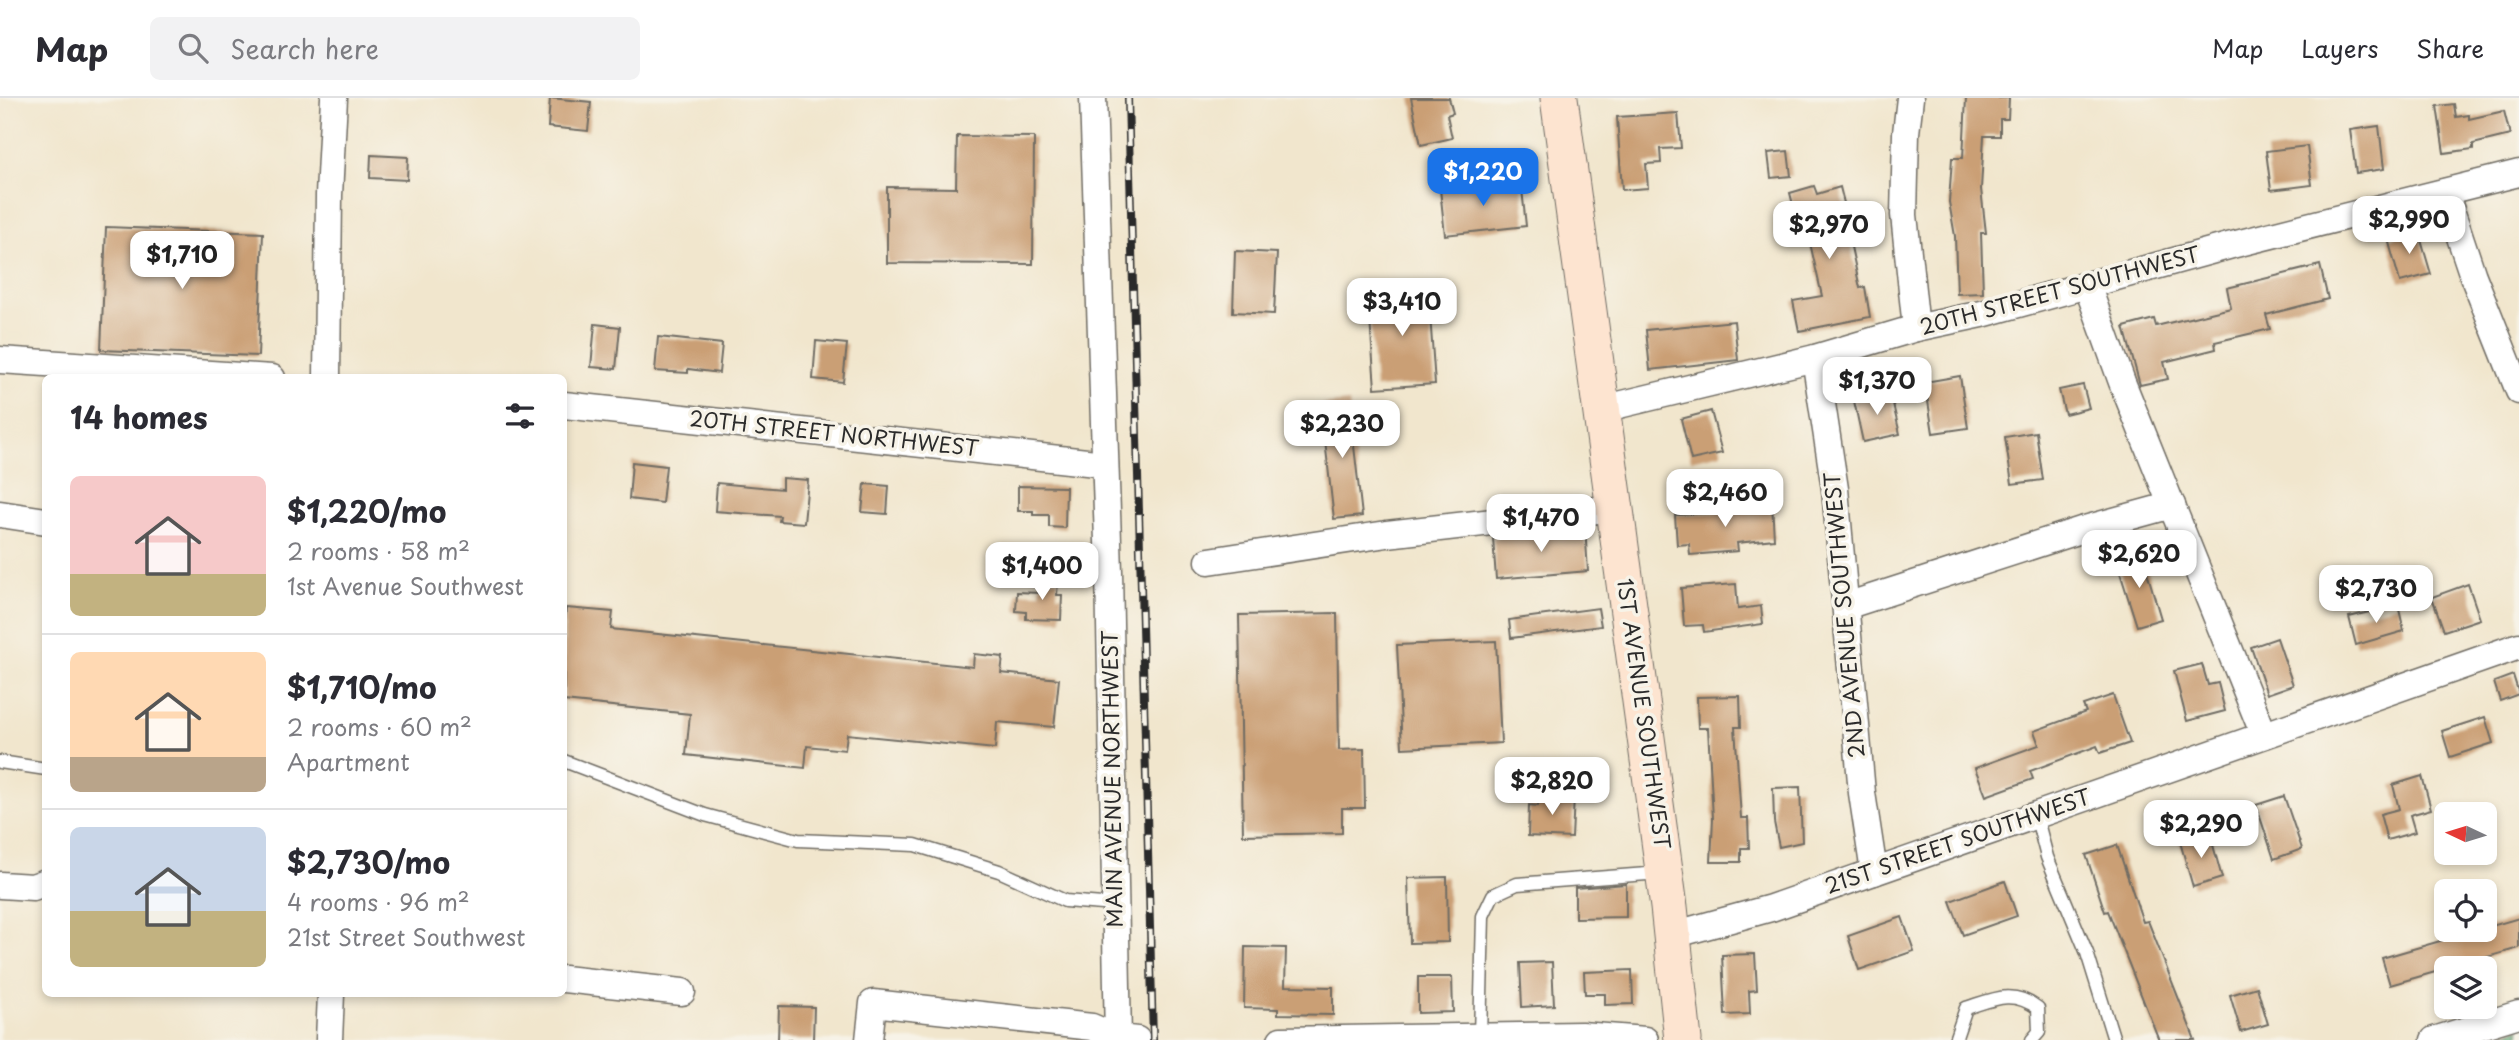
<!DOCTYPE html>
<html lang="en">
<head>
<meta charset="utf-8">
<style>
  body { margin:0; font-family:"Playpen Sans",sans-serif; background:#f2f2f3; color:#2b2b33; height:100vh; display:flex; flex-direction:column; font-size:26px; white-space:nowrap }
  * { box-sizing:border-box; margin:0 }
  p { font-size:23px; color:#7c7c81 }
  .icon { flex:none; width:38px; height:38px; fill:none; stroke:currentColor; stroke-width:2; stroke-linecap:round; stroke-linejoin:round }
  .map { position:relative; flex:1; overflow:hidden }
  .sheet { position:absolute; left:42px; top:276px; width:525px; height:623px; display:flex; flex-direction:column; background:#fff; border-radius:10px; box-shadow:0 4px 10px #0003 }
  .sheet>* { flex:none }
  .needle { width:46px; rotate:274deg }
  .buttons { position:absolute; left:2434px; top:704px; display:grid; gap:14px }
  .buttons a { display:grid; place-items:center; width:63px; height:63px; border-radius:10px; background:#fff; box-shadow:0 4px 10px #0003; font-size:35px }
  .price { position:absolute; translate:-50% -60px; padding:0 16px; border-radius:14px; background:#fff; color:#222; font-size:23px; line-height:46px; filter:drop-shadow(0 2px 4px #0008) }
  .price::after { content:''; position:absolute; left:50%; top:42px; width:21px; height:16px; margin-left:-10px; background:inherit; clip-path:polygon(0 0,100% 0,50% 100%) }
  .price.active { background:#1a73e8; color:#fff }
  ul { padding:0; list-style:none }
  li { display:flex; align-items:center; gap:21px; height:175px; padding:0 28px }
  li+li { border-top:2px solid #e1e1e2 }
  li span { display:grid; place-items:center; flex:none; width:196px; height:140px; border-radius:10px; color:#555 }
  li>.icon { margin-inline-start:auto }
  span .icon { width:84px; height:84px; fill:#fffc; stroke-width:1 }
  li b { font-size:30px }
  h2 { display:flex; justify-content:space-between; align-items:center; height:84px; padding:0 28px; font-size:30px }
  header { display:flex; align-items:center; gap:42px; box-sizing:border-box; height:98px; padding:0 35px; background:#fff; border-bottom:2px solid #e1e1e2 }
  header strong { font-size:33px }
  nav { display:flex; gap:38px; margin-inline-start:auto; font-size:24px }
  .search { width:490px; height:63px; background:#f2f2f3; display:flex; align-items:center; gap:18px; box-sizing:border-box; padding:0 24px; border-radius:10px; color:#7c7c81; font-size:26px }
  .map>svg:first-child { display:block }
  .forest { fill:#62b07a; stroke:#466e52; stroke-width:2 }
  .building { fill:#ca9f74 }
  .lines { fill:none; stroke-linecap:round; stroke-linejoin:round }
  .service-casing { stroke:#706c64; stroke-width:15 }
  .minor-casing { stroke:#706c64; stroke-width:29 }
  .secondary-casing { stroke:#706c64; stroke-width:39 }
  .service { stroke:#fff; stroke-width:12 }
  .minor { stroke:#fff; stroke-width:26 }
  .secondary { stroke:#fde4d0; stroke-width:37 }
  .rail-casing { stroke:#2b2b2b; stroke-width:8 }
  .rail { stroke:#f7f3e8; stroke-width:5; stroke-dasharray:16; stroke-linecap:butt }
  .labels { text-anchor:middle; stroke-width:7; stroke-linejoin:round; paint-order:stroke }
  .street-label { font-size:21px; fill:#2b2b2b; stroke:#f7f3e8 }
</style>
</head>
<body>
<header>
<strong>Map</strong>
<div class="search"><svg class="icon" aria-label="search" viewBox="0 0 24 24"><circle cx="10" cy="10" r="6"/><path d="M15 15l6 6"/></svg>Search here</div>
<nav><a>Map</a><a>Layers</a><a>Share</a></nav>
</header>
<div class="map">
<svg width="2519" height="942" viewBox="0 0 2519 942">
  <rect width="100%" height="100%" fill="#f7f3e8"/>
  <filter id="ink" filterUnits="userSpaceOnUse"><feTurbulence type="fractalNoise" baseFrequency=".0143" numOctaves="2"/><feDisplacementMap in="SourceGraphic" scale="14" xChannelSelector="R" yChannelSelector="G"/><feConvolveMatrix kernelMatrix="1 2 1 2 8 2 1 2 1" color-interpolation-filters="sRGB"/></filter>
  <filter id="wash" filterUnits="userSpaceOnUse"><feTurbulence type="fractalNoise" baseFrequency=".00686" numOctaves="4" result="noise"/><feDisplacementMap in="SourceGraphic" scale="28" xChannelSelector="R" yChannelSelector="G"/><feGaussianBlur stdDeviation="1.57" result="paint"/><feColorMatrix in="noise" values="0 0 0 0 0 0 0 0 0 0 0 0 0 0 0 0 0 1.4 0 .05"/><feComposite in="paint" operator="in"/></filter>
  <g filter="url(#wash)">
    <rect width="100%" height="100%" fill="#f1e6cd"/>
    <polygon class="forest" points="2519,930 2519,942 2478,942"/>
    <g id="blocks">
      <g class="building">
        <polygon points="550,0 591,4 588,33 548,29"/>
        <polygon points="1411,0 1449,0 1453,15 1447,17 1452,40 1421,47"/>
        <polygon points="1966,0 2009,0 2008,21 2000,21 2000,38 1984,38 1981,91 1986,135 1981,135 1983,195 1957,196 1955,138 1949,104 1952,60 1963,60"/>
        <polygon points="2454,6 2456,19 2469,17 2469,21 2504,13 2510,37 2473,46 2473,51 2444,55 2437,8"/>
        <polygon points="1678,15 1681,50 1660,51 1661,65 1646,66 1648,90 1622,92 1617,19"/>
        <polygon points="2379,28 2384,71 2356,75 2350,32"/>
        <polygon points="957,38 1034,39 1033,166 887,165 887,89 956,90"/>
        <polygon points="2307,48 2312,87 2271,92 2266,53"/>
        <polygon points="1788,53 1791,78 1771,80 1768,55"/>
        <polygon points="371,57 408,59 407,82 370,80"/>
        <polygon points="1521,82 1526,128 1445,137 1440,91"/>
        <polygon points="1814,88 1817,96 1840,89 1849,125 1846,126 1860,190 1865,189 1870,219 1799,233 1793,203 1822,198 1808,136 1801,138 1790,95"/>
        <polygon points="106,129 263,135 258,258 101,252"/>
        <polygon points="2418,132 2431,176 2400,184 2388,141"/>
        <polygon points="1235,153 1277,155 1274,216 1233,214"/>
        <polygon points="2320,167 2328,201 2266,217 2270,231 2215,244 2216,251 2164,264 2168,281 2140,287 2124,229 2154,221 2156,228 2231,210 2227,190"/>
        <polygon points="1428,189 1435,286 1375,290 1368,194"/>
        <polygon points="1734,223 1738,262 1650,272 1646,232"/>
        <polygon points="595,226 620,229 616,271 591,269"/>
        <polygon points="658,239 722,246 719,275 688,271 688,275 655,273"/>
        <polygon points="816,243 847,246 843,284 813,281"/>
        <polygon points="1960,278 1968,330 1933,335 1925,284"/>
        <polygon points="2083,287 2089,310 2065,316 2059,292"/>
        <polygon points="1890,294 1900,336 1863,344 1854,303"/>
        <polygon points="1349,304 1362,418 1334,421 1321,307"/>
        <polygon points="1711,313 1722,355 1691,362 1681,321"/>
        <polygon points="2036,334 2043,382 2012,386 2005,339"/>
        <polygon points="632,364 666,368 662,405 629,401"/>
        <polygon points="782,380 808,382 804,425 779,423 780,418 715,413 717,385 782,391"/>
        <polygon points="865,386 889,388 887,416 862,414"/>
        <polygon points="1018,388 1066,389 1065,430 1049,429 1049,417 1033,417 1033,413 1018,413"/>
        <polygon points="1772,404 1774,441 1737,445 1738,453 1690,457 1689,446 1677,447 1675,417 1756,412 1755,405"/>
        <polygon points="1585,429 1588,473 1496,481 1493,440"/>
        <polygon points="2142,457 2161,521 2137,528 2117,465"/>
        <polygon points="1041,481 1058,482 1057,497 1062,497 1061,522 1026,521 1026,514 1016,513 1017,494 1040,495"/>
        <polygon points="1736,486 1738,511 1761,508 1763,526 1704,534 1703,527 1684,528 1681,490"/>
        <polygon points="2468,486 2480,521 2444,533 2432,499"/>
        <polygon points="2398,507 2404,533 2356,547 2349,519"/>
        <polygon points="566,510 613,514 611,531 973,569 974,556 1003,559 1001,575 1059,581 1054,629 997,624 995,651 847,636 845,652 807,648 805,670 686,657 690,616 564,603 564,534"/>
        <polygon points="1598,510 1601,528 1511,540 1509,522"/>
        <polygon points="1337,515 1339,652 1364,651 1365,710 1342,710 1342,735 1243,737 1239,517"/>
        <polygon points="2277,540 2293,587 2267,596 2251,549"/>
        <polygon points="1496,543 1501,645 1402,650 1397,547"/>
        <polygon points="2202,566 2208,587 2218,585 2225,613 2187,623 2174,573"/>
        <polygon points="2513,577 2519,596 2500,603 2494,584"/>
        <polygon points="2113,597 2130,645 2100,655 2097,648 2030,673 2033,681 1986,698 1975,670 2039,647 2034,633 2086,614 2083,607"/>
        <polygon points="1740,598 1741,629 1735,629 1741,720 1748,720 1749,750 1741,750 1741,764 1711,764 1713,720 1708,630 1698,630 1697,599"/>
        <polygon points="2485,619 2493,645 2450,659 2442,633"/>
        <polygon points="2422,678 2431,711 2410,717 2415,734 2387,742 2380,716 2399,711 2393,687"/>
        <polygon points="1800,689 1802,744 1779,749 1774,724 1773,690"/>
        <polygon points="1539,697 1574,698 1572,740 1528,738 1529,707 1538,708"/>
        <polygon points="2284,698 2302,751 2274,761 2256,707"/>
        <polygon points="2210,736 2222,780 2193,789 2180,744"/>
        <polygon points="2117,747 2143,824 2148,823 2195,942 2159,942 2108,813 2105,814 2086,757"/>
        <polygon points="1447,779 1448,844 1410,845 1408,780"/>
        <polygon points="2005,783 2017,818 1963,837 1950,803"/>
        <polygon points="1626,786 1626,819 1575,820 1575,790"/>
        <polygon points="1902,819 1914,853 1859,872 1848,838"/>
        <polygon points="2519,820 2519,850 2390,887 2382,860"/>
        <polygon points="1245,849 1286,850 1285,888 1333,889 1333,917 1278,916 1278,911 1244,910"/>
        <polygon points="1755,856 1757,892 1749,893 1750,916 1725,917 1722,857"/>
        <polygon points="1552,864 1554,907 1522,909 1520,865"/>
        <polygon points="1632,872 1633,906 1605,907 1605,896 1585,896 1584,874"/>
        <polygon points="1418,879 1452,879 1453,914 1418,915"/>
        <polygon points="2257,889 2268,926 2241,934 2230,897"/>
        <polygon points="779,908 814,909 813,942 778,942"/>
      </g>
    </g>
  </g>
  <g filter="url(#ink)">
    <use href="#blocks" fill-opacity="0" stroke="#706c64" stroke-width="2"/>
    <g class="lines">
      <defs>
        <g id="service">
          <polyline points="564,663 705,717 798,742 915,747 999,773 1065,803 1115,807"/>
          <polyline points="0,664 46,671"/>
          <polyline points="2036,717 2047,759 2087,855 2114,942"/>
          <polyline points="1480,939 1483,818 1493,797 1517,786 1660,775"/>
          <path d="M1955,942l11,-32c28,-9 46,-19 72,0l1,24 -7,8"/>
        </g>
        <g id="minor">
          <polyline points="1093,0 1109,473 1118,942"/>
          <polyline points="1910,0 1906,35 1904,117 1916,230"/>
          <polyline points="2445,94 2473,178 2519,293"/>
          <polyline points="2087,187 2122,284 2264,637"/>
          <polyline points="1815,260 1835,391 1862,695 1874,774"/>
          <polyline points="0,262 272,280"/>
          <polyline points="327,280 329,97 334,0"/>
          <polyline points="564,307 1105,366"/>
          <polyline points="1602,311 1815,260 1916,230 1982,216 2232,147 2519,75"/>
          <polyline points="0,416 46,423"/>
          <polyline points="1209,463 1387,436 1615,410"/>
          <polyline points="1846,508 2081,432 2172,407"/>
          <polyline points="0,787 33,789 46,784"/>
          <polyline points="1673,837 1771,810 2519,548"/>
          <polyline points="564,881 682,894"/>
          <polyline points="329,942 331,896"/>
          <polyline points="869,942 873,905 1092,929 1118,940 1137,942"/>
          <polyline points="1281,942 1581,937 1645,942"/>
          <polyline points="2434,942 2519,916"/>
        </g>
        <polyline id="secondary" points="1559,0 1669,809 1683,942"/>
      </defs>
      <use href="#service" class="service-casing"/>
      <use href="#minor" class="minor-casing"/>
      <use href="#secondary" class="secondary-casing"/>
      <use href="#service" class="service"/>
      <use href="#minor" class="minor"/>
      <use href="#secondary" class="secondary"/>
      <defs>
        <polyline id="rail" points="1128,0 1153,942"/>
      </defs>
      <use href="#rail" class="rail-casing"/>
      <use href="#rail" class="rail"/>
    </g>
  </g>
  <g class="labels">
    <g class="street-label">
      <text transform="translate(2060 193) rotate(-15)" y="7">20TH STREET SOUTHWEST</text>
      <text transform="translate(834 336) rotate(6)" y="7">20TH STREET NORTHWEST</text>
      <text transform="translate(1845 517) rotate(-95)" y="7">2ND AVENUE SOUTHWEST</text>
      <text transform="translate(1643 616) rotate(82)" y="7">1ST AVENUE SOUTHWEST</text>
      <text transform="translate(1113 681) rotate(-91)" y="7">MAIN AVENUE NORTHWEST</text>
      <text transform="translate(1958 744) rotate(-19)" y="7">21ST STREET SOUTHWEST</text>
    </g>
  </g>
</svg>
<div class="buttons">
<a><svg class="needle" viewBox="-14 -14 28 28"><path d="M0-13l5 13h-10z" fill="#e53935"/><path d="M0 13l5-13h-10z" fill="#7c7c81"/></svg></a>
<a><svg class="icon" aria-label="locate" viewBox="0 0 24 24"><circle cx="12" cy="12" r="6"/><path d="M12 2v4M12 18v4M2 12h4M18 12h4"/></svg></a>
<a><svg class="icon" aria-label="layers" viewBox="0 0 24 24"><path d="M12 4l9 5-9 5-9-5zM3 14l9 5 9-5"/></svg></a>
</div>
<b class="price active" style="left:1483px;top:110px">$1,220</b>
<b class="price" style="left:2409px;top:158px">$2,990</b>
<b class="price" style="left:1829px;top:163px">$2,970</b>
<b class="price" style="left:182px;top:193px">$1,710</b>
<b class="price" style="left:1402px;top:240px">$3,410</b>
<b class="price" style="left:1877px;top:319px">$1,370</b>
<b class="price" style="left:1342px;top:362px">$2,230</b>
<b class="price" style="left:1725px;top:431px">$2,460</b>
<b class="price" style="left:1541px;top:456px">$1,470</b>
<b class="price" style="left:2139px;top:492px">$2,620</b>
<b class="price" style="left:1042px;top:504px">$1,400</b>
<b class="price" style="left:2376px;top:527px">$2,730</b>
<b class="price" style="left:1552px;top:719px">$2,820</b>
<b class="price" style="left:2201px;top:762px">$2,290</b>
<section class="sheet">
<h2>14 homes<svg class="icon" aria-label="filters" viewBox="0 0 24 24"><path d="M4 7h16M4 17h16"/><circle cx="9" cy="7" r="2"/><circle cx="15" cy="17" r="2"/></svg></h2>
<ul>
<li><span style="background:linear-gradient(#f6c9c9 70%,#c2b280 0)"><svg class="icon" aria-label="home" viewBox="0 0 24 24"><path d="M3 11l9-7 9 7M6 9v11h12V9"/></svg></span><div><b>$1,220/mo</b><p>2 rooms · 58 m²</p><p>1st Avenue Southwest</p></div></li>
<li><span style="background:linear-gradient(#ffd9b3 75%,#b9a48a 0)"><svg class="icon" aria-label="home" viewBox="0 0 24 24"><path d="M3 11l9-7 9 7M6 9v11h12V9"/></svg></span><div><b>$1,710/mo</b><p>2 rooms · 60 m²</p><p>Apartment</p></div></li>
<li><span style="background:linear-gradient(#c9d6e8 60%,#c2b280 0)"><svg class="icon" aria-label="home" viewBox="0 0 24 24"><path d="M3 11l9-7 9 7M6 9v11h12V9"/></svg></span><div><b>$2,730/mo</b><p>4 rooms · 96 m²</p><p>21st Street Southwest</p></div></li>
</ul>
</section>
</div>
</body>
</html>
